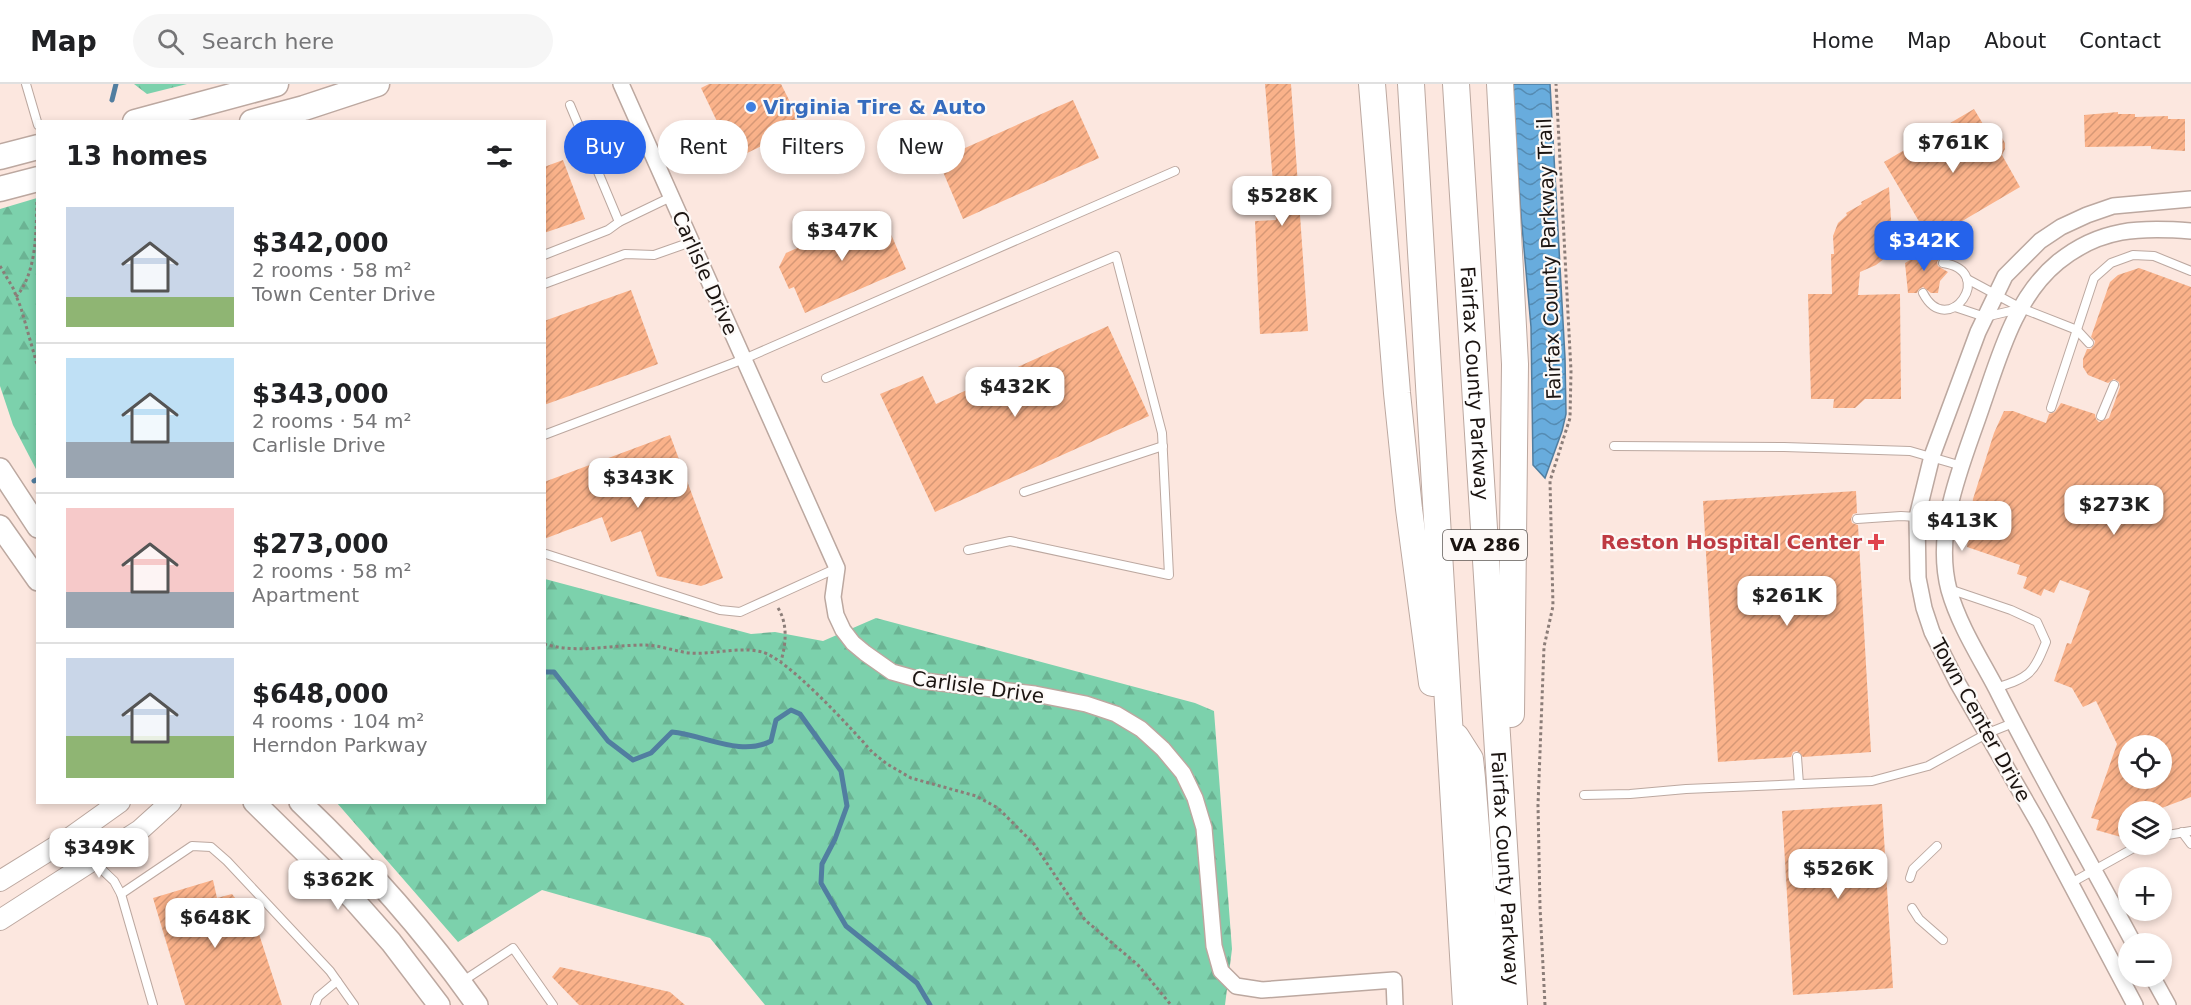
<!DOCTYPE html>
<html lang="en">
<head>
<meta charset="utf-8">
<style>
  body { margin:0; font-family:"DejaVu Sans",sans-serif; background:#f6f6f6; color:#202124; height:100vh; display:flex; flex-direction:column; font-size:22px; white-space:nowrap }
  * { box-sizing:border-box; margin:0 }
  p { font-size:20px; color:#757577 }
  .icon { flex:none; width:33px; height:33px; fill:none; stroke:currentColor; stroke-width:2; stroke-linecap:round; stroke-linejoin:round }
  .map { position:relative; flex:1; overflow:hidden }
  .panel { position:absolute; left:36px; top:36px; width:510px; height:684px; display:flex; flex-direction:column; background:#fff; border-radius:0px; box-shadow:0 3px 9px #0003 }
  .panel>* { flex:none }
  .hud { position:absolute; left:564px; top:36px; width:570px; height:54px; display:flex; gap:12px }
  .fabs { position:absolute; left:2118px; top:651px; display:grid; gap:12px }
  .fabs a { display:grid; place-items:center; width:54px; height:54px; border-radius:50%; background:#fff; box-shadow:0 3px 9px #0003; font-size:30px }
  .price { position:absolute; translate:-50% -51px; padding:0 14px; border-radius:12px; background:#fff; color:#222; font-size:20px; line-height:39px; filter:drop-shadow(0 2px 3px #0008) }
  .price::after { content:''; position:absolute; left:50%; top:36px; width:18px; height:14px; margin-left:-9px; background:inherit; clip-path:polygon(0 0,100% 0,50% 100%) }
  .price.current { background:#2563eb; color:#fff }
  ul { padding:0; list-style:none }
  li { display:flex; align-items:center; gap:18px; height:150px; padding:0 30px }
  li+li { border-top:2px solid #e0e0e0 }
  li span { display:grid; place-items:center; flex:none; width:168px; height:120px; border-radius:0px; color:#555 }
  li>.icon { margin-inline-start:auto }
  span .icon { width:72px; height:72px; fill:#fffc; stroke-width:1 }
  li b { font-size:26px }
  h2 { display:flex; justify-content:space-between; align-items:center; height:72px; padding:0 30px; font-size:26px }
  .chip { padding:0 21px; border-radius:27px; background:#fff; box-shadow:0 3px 9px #0003; font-size:21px; line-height:54px }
  .chip.current { background:#2563eb; color:#fff }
  header { display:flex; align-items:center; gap:36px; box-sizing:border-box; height:84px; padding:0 30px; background:#fff; border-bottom:2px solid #e0e0e0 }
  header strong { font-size:28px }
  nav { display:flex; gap:33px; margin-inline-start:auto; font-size:21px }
  .search { width:420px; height:54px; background:#f6f6f6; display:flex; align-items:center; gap:15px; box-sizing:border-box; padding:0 21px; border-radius:33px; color:#757577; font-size:22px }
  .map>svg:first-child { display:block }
  .forest { fill:url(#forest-firs) }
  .water { fill:url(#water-waves); stroke:#517ea0; stroke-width:1.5 }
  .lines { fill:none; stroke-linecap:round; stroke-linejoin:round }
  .stream { stroke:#517ea0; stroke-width:5 }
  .building { fill:url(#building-hatch); fill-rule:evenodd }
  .service-casing { stroke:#bca8a0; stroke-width:10 }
  .minor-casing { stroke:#bca8a0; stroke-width:18 }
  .tertiary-casing { stroke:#bca8a0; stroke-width:22 }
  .secondary-casing { stroke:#bca8a0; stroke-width:24 }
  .primary-casing { stroke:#bca8a0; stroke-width:27 }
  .trunk-casing { stroke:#bca8a0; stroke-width:28 }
  .path { stroke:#8b7d78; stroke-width:3; stroke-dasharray:3 3; stroke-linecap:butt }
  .service { stroke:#fff; stroke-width:8 }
  .minor { stroke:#fff; stroke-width:15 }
  .tertiary { stroke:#fff; stroke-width:20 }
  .secondary { stroke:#fff; stroke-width:21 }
  .primary { stroke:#fff; stroke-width:24 }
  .trunk { stroke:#fff; stroke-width:26 }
  .shop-dot { fill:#3f7fe0; stroke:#fdf9f7; stroke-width:2 }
  .health-dot { fill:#e0444e; stroke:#fdf9f7; stroke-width:2 }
  .labels { text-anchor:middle; stroke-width:4.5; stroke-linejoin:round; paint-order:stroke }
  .shield { fill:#fdf9f7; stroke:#5f5956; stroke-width:1.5 }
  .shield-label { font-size:18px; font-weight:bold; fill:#1b1411 }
  .shop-label { font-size:20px; font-weight:bold; fill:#366cbe; stroke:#fdf9f7; text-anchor:start }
  .street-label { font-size:20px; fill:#1b1411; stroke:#fdf9f7 }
  .health-label { font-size:20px; font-weight:bold; fill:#be3a42; stroke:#fdf9f7; text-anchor:end }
</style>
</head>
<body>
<header>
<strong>Map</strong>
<div class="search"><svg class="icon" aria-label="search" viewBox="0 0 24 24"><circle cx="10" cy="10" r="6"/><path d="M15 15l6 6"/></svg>Search here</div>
<nav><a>Home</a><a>Map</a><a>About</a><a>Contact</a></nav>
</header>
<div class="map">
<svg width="2191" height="921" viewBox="0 0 2191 921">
  <defs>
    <pattern id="forest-firs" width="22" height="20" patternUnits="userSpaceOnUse" patternTransform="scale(1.5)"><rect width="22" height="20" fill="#7cd1ac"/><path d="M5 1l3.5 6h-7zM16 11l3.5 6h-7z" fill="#6bb393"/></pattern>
    <pattern id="water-waves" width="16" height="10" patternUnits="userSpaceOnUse" patternTransform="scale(1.5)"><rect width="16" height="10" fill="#68acdd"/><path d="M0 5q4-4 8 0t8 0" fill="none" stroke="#558bb2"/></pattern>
    <pattern id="building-hatch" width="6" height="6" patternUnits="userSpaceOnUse" patternTransform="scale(1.5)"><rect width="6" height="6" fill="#fab28a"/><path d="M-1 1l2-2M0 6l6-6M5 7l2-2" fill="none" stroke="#d69876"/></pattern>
  </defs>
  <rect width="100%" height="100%" fill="#fce7df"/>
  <g class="forest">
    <polygon points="134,0 187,0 147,10"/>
    <polygon points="37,114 38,114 37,387 13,341 0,302 0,125"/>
    <polygon points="545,495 751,550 775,548 823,557 876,534 1195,619 1214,627 1232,865 1225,921 765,921 710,854 542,806 458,858 337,719 544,718"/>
  </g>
  <polygon class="water" points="1512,0 1550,0 1565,274 1566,330 1562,347 1545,394 1533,381 1531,243 1521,131"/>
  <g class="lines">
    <g class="stream">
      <polyline points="112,16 116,0"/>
      <polyline points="34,397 38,395"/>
      <path d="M544,588h10l54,69 25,19 18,-7 21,-21c32,3 69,25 99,9l5,-21 15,-10 9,4 41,57 6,35 -12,33 -13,25 -1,19 25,43 71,57 13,22"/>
    </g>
  </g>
  <g class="building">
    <polygon points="709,0 781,0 802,42 735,75 701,4"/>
    <polygon points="1265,0 1291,0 1308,247 1260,250 1255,137 1276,136"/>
    <polygon points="1073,16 1099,74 963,135 938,76"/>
    <polygon points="1974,25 1986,45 1994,40 2005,59 2005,65 2002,71 2020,103 1930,156 1884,78"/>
    <polygon points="2118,28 2118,30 2135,30 2135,33 2168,32 2168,35 2185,35 2185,67 2151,65 2151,62 2085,63 2084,31"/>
    <polygon points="563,76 585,135 544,149 544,83"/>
    <polygon points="1889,103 1893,168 1876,181 1860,188 1858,211 1900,210 1901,315 1865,315 1855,324 1833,324 1834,315 1811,315 1808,210 1832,210 1831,170 1834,170 1833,152 1838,139 1847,131 1846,129 1862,120 1861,118"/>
    <polygon points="881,127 906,185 805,229 794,203 789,205 779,183 786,169"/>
    <polygon points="1932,163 1940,174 1937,178 1938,182 1948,188 1940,197 1938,209 1931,209 1923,203 1919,205 1917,209 1908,209 1905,179"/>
    <path d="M2139,184l52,19v510l-40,15h-23l-7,25 -25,-7 3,-10 -8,-2 26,-74 -21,-43 -13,6 -11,-19 -18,-7 13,-38 4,1 19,-53 -30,-11 -6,13 -10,-4 -3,7 -18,-8 4,-11 -10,-3 3,-9 -53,-18 6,-48 21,-66 10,-22h9l33,12 3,-9 6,-2 6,-9 34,11 1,5 3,3 10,-4 11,-31 -1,-5 -5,-3 -6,4 -20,-8 -5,-8v-8l4,-10h4l3,-4 1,-4 -4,-4 19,-55 8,-7zM2128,662h34v32h-34z"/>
    <polygon points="631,206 658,280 544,321 544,237"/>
    <polygon points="1108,242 1149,332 935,428 880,310 923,292 936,320"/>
    <polygon points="670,351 723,494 701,502 657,492 641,447 611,458 602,433 544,455 544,398"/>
    <polygon points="1856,407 1857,429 1853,430 1851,435 1852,439 1858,441 1871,668 1803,673 1797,667 1793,668 1791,673 1718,678 1703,417"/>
    <polygon points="1882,720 1893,904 1793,911 1782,727"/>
    <polygon points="213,796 217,814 232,810 243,824 250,850 258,847 282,921 185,921 153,814"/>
    <polygon points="560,883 670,908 685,921 579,921 552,893"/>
  </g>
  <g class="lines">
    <defs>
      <g id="service">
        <polyline points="26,0 38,41"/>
        <polyline points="570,21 619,138"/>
        <polyline points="544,171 608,146 619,138 671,113"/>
        <polyline points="1967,195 2021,224 2077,246 2089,259"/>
        <polyline points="544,200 625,170 654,171 691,158"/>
        <path d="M1923,209c25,48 75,-22 20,-30"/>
        <polyline points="1955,223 1985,233 2019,225"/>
        <polyline points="826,294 1116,172 1162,349 1169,491 1010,457 968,466"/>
        <polyline points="2051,324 2094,194 2111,179 2133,171 2154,172 2191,187"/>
        <polyline points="2101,332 2114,301"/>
        <polyline points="544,351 744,275 1175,87"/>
        <polyline points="1614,362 1784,363 1910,367 1962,382"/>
        <polyline points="1024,408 1163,362"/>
        <polyline points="1857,435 1901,432 1948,435"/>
        <polyline points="546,470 720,526 740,528 837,484"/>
        <path d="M1949,505l62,21 26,12 9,20c-13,33 -17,35 -50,46"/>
        <polyline points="1797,673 1799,700"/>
        <polyline points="1584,711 1630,710 1686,705 1872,697 1928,682 1988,649 2013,639"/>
        <polyline points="2182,748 2191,760"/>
        <polyline points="2162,752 2191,747"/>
        <polyline points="94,778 114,797 121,810 153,921"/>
        <polyline points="1910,794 1913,785 1937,762"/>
        <polyline points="2071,799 2141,760"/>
        <polyline points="121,810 192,762 211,763 227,777 330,887 354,921"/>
        <polyline points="1912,824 1919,835 1943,856"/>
        <polyline points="463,897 513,864 553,921"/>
        <polyline points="315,921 318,913 337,897"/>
      </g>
      <g id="minor">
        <polyline points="621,0 837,484 833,513 836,531 843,546 853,559 865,569 892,588 924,597 1035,610 1086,620 1116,630 1141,645 1163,665 1183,689 1195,714 1204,744 1214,862 1221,887 1236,902 1262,906 1394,896 1395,921"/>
        <path d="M2134,860c-46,-86 -95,-170 -138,-256 -17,-32 -37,-63 -47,-98 -16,-61 13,-125 32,-181 18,-51 33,-111 77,-147 42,-34 82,-35 133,-31"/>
        <polyline points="2152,892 2168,921"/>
        <polyline points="2135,921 2039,740 1957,598 1932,548 1924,524 1918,494 1917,433 1932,372 1978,248 2005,192 2040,157 2061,143 2087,131 2113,122 2191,115"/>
      </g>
      <g id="tertiary">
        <polyline points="0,797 71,753 120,718"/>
        <polyline points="0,836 140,746 171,718"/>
      </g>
      <g id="secondary">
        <polyline points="0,385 38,443"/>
        <polyline points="0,442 38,496"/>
        <polyline points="254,718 353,815 391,858 439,921"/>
        <path d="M300,718c66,63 125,129 177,203"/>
      </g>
      <g id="primary">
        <polyline points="135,38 276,0"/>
        <polyline points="252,38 304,24 377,0"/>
        <polyline points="0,73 38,63"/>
        <polyline points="0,105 38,95"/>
      </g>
      <g id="trunk">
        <polyline points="1372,0 1397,309 1409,425 1432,599"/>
        <polyline points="1411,0 1466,921"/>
        <path id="s1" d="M1456,0l58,921"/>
        <polyline points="1500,0 1515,280 1511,630"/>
        <polyline points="1456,653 1470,675 1472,694 1490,921"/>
      </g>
    </defs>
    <use href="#service" class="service-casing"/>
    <use href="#minor" class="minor-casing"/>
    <use href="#tertiary" class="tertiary-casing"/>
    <use href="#secondary" class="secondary-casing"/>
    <use href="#primary" class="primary-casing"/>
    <use href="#trunk" class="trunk-casing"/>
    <g class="path">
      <polyline points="0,182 13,204 21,224 38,284"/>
      <path d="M16,213c21,-25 20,-65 21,-96"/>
      <path d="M778,524c10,16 8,36 3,53"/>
      <path d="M544,560c33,10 67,1 100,1 15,0 30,6 45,8 24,2 49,-7 73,-1 25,6 91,78 110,100l15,12 24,14 65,18 22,12 36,36 51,76 53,45 33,40"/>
      <polyline points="1545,921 1540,823 1538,721 1544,563 1553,522 1550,397 1570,334 1571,287 1556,0"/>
    </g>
    <use href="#service" class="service"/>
    <use href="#minor" class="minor"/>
    <use href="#tertiary" class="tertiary"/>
    <use href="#secondary" class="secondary"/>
    <use href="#primary" class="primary"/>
    <use href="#trunk" class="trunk"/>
  </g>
  <circle class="shop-dot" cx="751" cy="23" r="6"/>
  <path class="health-dot" d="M1873 449h6v6h6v6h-6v6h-6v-6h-6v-6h6z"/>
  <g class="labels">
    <rect class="shield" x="1443" y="446" width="84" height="30" rx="4.5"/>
    <g class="shield-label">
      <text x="1485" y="467">VA 286</text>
    </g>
    <g class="shop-label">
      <text x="763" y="30">Virginia Tire &amp; Auto</text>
    </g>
    <g class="street-label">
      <text transform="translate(1549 175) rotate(-92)" y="7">Fairfax County Parkway Trail</text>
      <text transform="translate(705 189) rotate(66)" y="7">Carlisle Drive</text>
      <text dy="7" stroke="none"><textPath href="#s1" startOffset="300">Fairfax County Parkway</textPath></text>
      <text transform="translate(978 603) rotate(8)" y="7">Carlisle Drive</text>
      <text transform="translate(1981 636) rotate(61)" y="7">Town Center Drive</text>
      <text dy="7" stroke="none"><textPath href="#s1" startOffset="786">Fairfax County Parkway</textPath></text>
    </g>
    <g class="health-label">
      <text x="1862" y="465">Reston Hospital Center</text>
    </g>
  </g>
</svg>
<div class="fabs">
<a><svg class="icon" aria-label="locate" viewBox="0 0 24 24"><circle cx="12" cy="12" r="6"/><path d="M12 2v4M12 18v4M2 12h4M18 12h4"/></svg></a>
<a><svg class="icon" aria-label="layers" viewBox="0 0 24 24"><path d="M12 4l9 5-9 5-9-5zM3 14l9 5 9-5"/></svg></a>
<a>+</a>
<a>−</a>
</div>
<b class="price" style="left:1953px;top:90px">$761K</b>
<b class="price" style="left:1282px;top:143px">$528K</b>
<b class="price" style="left:842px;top:178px">$347K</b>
<b class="price current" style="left:1924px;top:188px">$342K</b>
<b class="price" style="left:1015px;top:334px">$432K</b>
<b class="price" style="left:638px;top:425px">$343K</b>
<b class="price" style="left:2114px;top:452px">$273K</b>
<b class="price" style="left:1962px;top:468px">$413K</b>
<b class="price" style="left:1787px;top:543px">$261K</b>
<b class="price" style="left:99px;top:795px">$349K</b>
<b class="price" style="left:1838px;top:816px">$526K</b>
<b class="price" style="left:338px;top:827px">$362K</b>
<b class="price" style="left:215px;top:865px">$648K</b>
<div class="hud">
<a class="chip current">Buy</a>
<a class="chip">Rent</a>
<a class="chip">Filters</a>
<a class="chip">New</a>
</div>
<section class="panel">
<h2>13 homes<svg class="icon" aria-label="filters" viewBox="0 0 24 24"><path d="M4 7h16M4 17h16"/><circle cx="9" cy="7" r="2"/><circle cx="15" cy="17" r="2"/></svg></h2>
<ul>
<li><span style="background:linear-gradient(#c9d6e8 75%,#8fb573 0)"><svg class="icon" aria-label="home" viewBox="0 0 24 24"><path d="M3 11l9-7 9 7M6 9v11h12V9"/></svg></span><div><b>$342,000</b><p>2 rooms · 58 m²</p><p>Town Center Drive</p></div></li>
<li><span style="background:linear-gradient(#bfe0f5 70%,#9aa5b1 0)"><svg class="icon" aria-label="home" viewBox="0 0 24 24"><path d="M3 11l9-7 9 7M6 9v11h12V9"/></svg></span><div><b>$343,000</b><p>2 rooms · 54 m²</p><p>Carlisle Drive</p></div></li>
<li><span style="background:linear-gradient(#f6c9c9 70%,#9aa5b1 0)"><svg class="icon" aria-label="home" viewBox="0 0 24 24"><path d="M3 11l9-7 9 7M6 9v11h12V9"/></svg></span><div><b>$273,000</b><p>2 rooms · 58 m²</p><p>Apartment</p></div></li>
<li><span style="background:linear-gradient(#c9d6e8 65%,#8fb573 0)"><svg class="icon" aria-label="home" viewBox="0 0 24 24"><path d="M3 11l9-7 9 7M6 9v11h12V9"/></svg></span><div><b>$648,000</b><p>4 rooms · 104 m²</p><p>Herndon Parkway</p></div></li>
</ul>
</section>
</div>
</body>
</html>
